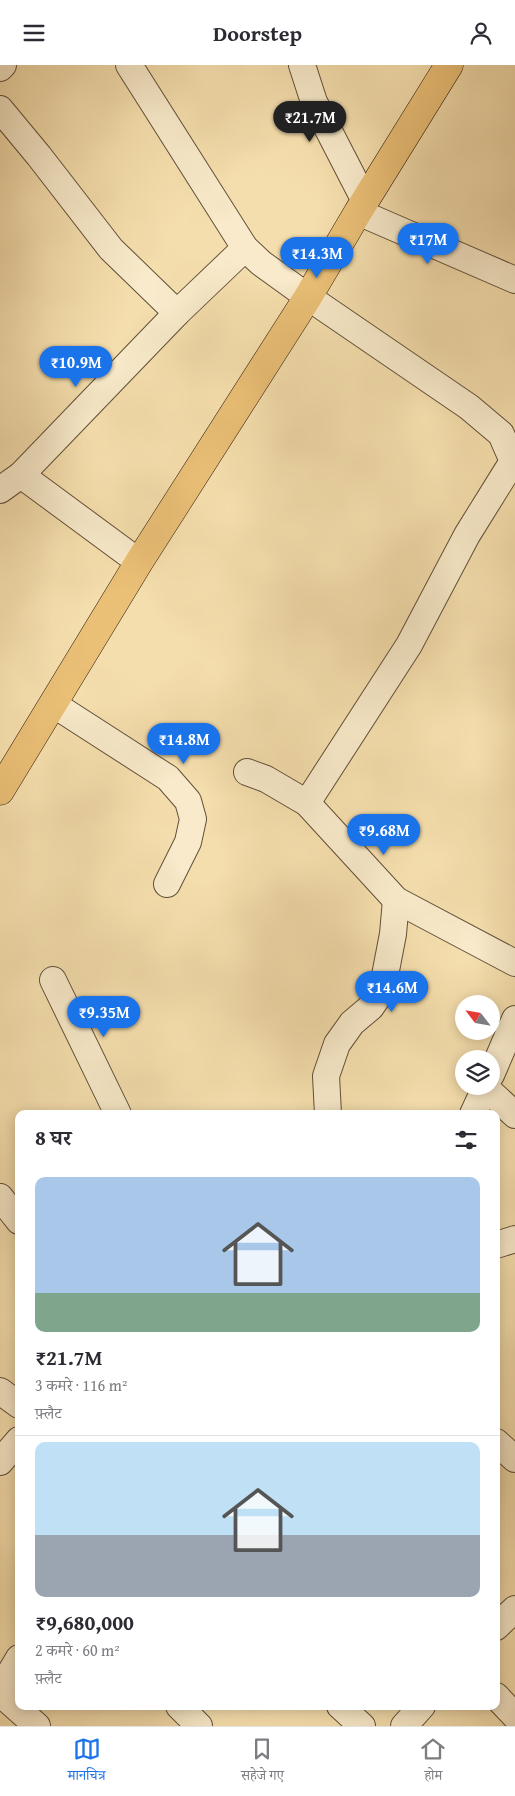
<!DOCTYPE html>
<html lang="hi">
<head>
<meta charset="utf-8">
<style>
  body { margin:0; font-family:"Gentium Book Plus","Noto Serif Devanagari",serif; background:#f7f7f7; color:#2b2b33; height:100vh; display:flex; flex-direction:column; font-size:19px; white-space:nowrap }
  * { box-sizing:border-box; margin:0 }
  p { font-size:16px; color:#7c7c81 }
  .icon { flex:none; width:28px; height:28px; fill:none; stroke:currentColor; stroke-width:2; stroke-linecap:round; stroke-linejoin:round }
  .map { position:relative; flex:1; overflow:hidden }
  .side { position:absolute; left:15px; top:1045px; width:485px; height:600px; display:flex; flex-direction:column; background:#fff; border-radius:10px; box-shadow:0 2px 12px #0003 }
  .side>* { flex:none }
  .needle { width:32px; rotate:301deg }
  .buttons { position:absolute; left:455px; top:930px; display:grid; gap:10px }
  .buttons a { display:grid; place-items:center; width:45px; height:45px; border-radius:50%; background:#fff; box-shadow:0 2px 12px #0003; font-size:25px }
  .price { position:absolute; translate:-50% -42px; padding:0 11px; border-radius:18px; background:#1a73e8; color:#fff; font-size:16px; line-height:32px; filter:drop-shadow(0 1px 2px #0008) }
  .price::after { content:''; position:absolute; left:50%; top:30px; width:15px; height:11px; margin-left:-8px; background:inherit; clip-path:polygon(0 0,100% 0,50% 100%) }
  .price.on { background:#222; color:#fff }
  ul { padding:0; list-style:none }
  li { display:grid; align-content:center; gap:10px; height:265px; padding:0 20px }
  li+li { border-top:1px solid #e1e1e2 }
  li span { display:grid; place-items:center; height:155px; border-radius:10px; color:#555 }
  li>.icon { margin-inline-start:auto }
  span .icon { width:90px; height:90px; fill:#fffc; stroke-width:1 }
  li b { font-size:21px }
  h2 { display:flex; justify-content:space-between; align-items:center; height:60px; padding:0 20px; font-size:21px }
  header { display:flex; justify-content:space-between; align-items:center; height:65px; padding:0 20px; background:#fff; font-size:22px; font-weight:600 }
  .menu { display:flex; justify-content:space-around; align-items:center; height:70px; border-top:1px solid #e1e1e2; background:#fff; font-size:14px; color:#7c7c81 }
  .menu a { display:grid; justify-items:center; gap:2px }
  .menu .on { color:#1a73e8 }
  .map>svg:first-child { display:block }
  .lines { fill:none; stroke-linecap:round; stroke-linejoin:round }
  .minor-casing { stroke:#614f3a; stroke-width:28 }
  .highway-casing { stroke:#301f13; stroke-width:29 }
  .minor { stroke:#f8eaca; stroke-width:26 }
  .highway { stroke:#eabf76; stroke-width:28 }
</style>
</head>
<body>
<header><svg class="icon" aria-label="menu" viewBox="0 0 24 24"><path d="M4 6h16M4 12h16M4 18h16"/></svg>Doorstep<svg class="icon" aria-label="person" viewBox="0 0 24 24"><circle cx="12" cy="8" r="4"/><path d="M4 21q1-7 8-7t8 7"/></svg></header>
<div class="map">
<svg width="515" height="1661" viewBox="0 0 515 1661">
  <rect width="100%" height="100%" fill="#f5dead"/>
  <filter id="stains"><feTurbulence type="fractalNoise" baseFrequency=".004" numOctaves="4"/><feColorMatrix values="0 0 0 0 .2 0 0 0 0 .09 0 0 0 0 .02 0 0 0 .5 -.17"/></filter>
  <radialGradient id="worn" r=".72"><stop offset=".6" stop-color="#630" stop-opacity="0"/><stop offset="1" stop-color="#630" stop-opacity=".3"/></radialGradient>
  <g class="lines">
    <defs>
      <g id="minor">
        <polyline points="129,0 245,183 261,198 308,232 469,342 501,369 515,401"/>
        <polyline points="302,0 314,37 365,136"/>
        <polyline points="0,3 3,0"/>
        <polyline points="0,44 39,91 111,184 177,248"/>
        <polyline points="358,147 515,215"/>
        <polyline points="21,410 139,497"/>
        <polyline points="0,425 21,410 177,248 245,183"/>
        <polyline points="53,639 168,713 188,736 193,754 188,777 167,819"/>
        <polyline points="247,707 266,714 307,738 396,835 515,898"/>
        <polyline points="307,738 409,580 467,470 513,396"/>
        <polyline points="53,915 118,1049"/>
        <polyline points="491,1010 515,954"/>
        <polyline points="486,1023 515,1050"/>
        <polyline points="328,1049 326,1011 337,979 352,958 371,942 382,926 393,869 396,835"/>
        <polyline points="473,1049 486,1021"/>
        <polyline points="0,1132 19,1156"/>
        <polyline points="496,1180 515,1174"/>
        <polyline points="0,1326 19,1340"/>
        <polyline points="496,1377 515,1394"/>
        <polyline points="0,1397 19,1375"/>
        <polyline points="496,1562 515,1544"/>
        <polyline points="0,1625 19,1593"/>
        <polyline points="0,1628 37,1661"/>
        <polyline points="496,1631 515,1651"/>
        <polyline points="179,1641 199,1661"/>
        <polyline points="340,1641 362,1661"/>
        <polyline points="404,1661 422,1641"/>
      </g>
      <polyline id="highway" points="0,726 139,497 308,232 358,147 449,0"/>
    </defs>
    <use href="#minor" class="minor-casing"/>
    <use href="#highway" class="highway-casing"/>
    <use href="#minor" class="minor"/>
    <use href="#highway" class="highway"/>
  </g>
  <rect width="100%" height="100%" filter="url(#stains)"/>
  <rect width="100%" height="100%" fill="url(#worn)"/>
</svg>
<div class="buttons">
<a><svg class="needle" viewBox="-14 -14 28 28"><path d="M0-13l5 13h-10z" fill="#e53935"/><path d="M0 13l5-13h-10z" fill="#7c7c81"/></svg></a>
<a><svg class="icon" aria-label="layers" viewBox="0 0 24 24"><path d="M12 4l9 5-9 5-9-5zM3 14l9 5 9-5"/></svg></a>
</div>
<b class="price on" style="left:310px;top:78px">₹21.7M</b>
<b class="price" style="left:428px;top:200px">₹17M</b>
<b class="price" style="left:317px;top:214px">₹14.3M</b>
<b class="price" style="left:76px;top:323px">₹10.9M</b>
<b class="price" style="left:184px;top:700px">₹14.8M</b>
<b class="price" style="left:384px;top:791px">₹9.68M</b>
<b class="price" style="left:392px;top:948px">₹14.6M</b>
<b class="price" style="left:104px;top:973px">₹9.35M</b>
<section class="side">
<h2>8 घर<svg class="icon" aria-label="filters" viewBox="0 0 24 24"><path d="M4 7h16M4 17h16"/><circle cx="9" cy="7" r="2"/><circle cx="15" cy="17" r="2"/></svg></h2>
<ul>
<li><span style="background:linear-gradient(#a9c7e8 75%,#7fa58c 0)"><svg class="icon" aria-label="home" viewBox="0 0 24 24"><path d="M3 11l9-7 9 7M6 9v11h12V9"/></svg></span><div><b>₹21.7M</b><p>3 कमरे · 116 m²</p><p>फ़्लैट</p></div></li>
<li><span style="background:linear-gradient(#bfe0f5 60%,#9aa5b1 0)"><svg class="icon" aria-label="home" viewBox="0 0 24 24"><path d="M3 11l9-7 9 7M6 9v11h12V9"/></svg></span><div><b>₹9,680,000</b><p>2 कमरे · 60 m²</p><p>फ़्लैट</p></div></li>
</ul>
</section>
</div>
<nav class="menu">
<a class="on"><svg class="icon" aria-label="map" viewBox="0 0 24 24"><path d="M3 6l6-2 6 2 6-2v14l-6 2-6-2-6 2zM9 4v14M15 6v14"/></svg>मानचित्र</a>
<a><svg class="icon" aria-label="saved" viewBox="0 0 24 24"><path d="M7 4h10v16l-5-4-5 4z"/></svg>सहेजे गए</a>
<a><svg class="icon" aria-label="home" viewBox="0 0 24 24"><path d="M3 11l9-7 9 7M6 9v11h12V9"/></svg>होम</a>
</nav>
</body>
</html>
